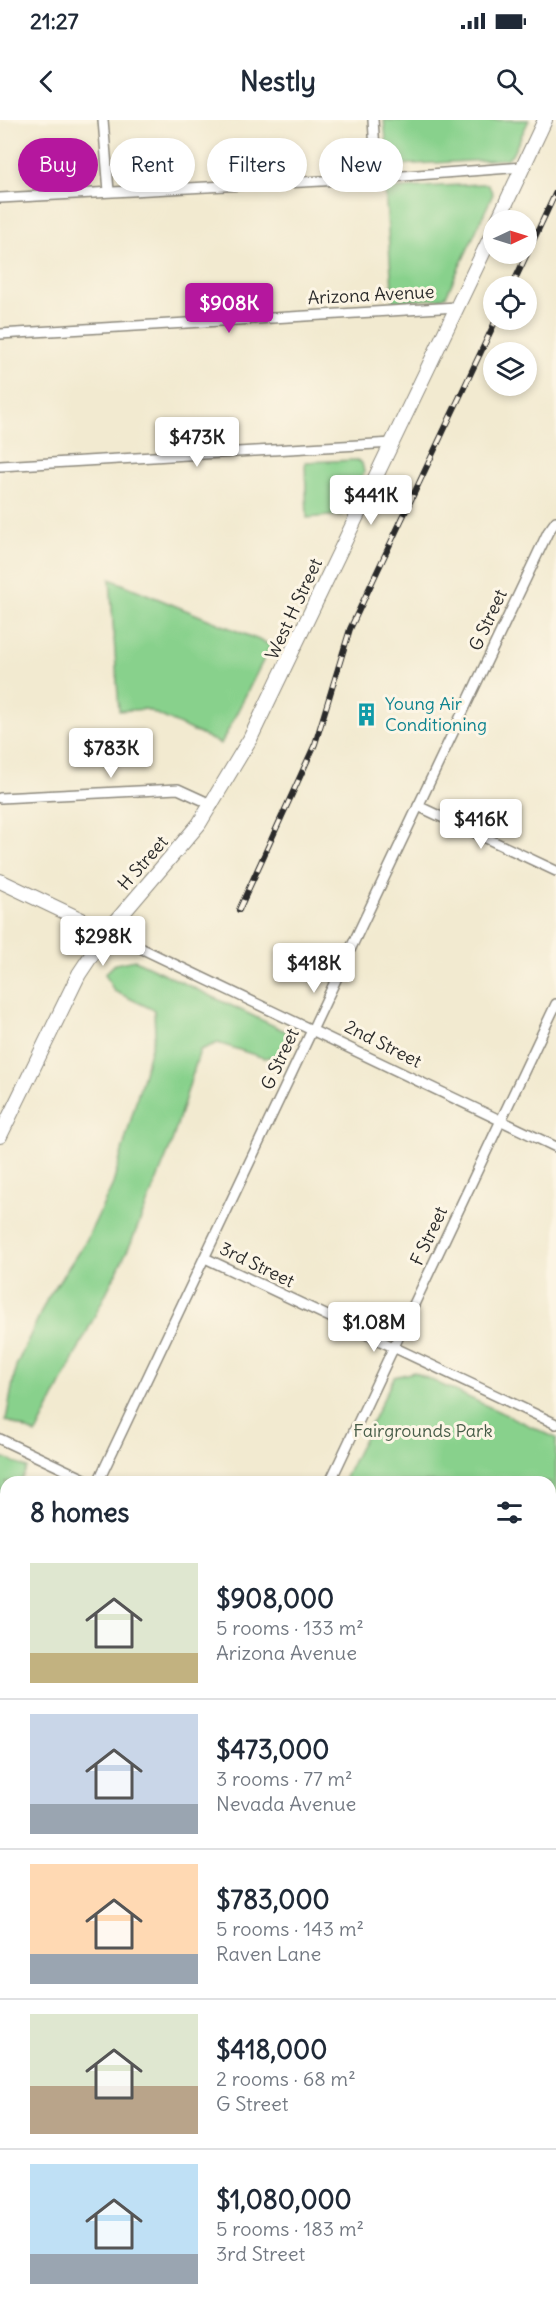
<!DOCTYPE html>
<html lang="en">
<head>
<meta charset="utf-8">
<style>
  body { margin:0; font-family:Delius,sans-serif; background:#f6f6f7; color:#1f2937; height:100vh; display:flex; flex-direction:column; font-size:22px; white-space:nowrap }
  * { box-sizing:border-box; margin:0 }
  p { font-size:20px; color:#747a83 }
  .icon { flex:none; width:33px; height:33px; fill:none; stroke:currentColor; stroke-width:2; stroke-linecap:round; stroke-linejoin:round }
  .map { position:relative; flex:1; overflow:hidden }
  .side { position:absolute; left:0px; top:1356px; width:556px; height:836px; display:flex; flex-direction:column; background:#fff; border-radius:18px 18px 0 0; box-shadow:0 3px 9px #0003 }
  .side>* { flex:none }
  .guide { position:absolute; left:18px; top:18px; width:520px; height:54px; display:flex; gap:12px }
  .needle { width:39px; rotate:86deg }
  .fabs { position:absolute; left:483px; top:90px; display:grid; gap:12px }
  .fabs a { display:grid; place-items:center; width:54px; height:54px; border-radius:50%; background:#fff; box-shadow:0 3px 9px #0003; font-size:30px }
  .price { position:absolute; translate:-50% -51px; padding:0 14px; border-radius:6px; background:#fff; color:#222; font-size:20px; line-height:39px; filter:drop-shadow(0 2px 3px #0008) }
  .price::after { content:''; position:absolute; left:50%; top:36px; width:18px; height:14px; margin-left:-9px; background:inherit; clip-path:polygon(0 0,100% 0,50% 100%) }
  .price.current { background:#b5179e; color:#fff }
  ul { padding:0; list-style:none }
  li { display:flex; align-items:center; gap:18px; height:150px; padding:0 30px }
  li+li { border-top:2px solid #e0e1e3 }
  li span { display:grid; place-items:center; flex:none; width:168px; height:120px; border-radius:0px; color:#555 }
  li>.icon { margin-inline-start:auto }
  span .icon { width:72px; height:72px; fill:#fffc; stroke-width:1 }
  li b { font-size:26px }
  h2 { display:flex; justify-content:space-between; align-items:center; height:72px; padding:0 30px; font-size:26px }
  .tag { padding:0 21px; border-radius:27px; background:#fff; box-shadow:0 3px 9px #0003; font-size:21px; line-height:54px }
  .tag.current { background:#b5179e; color:#fff }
  .status { display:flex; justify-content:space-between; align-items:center; height:42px; padding:0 30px; background:#fff; direction:ltr }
  .status svg { height:16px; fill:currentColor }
  header { display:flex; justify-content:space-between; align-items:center; height:78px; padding:0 30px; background:#fff; font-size:27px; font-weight:800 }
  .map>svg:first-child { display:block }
  .green { fill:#88d18c; stroke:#5a7e5c; stroke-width:1.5 }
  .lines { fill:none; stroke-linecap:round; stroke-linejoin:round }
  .street-casing { stroke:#8e8a7e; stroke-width:12 }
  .secondary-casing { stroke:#8e8a7e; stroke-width:16 }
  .street { stroke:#fff; stroke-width:9 }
  .secondary { stroke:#fff; stroke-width:14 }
  .rail-casing { stroke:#2b2b2b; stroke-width:6 }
  .rail { stroke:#fcf5e5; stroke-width:4; stroke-dasharray:11; stroke-linecap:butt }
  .labels { text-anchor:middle; stroke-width:6; stroke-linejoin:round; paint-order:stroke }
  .street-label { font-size:18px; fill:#2b2b2b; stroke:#fcf5e5 }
  .culture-label { font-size:18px; fill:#0d838f; stroke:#fcf5e5; text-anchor:start }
  .park-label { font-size:18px; fill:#475d48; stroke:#fcf5e5 }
</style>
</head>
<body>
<div class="status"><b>21:27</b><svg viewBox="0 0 49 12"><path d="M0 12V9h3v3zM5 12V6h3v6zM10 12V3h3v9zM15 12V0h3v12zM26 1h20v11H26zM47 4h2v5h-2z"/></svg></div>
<header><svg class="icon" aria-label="back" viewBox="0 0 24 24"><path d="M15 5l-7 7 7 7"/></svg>Nestly<svg class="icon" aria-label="search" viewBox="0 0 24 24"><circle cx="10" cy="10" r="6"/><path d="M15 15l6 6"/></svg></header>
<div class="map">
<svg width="556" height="2191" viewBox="0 0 556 2191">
  <rect width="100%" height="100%" fill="#fcf5e5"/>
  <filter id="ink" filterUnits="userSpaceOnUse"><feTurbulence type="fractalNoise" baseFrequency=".0167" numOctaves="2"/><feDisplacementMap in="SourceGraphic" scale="12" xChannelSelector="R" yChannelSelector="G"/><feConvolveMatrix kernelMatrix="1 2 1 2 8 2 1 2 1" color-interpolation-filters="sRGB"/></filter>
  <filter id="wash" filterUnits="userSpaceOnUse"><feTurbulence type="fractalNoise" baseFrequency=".008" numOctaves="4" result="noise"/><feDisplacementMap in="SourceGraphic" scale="24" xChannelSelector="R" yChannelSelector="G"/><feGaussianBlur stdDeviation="1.35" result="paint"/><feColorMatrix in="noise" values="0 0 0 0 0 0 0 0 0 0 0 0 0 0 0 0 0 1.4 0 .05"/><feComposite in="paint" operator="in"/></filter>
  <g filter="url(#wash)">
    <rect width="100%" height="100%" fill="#f2ead0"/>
    <g class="green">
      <polygon points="384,0 529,0 513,33 507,39 397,45 388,38"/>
      <polygon points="481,64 488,64 493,74 446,176 439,179 393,181 385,69"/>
      <polygon points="357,340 362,343 364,352 341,395 307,398 305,342"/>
      <polygon points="110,459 271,525 221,624 146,589 119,591"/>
      <polygon points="135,840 287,912 291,922 284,934 264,938 218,923 200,930 170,1028 131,1123 36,1314 6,1300 16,1246 47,1179 86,1121 113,1064 155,913 154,890 114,871 105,854 115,844"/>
      <polygon points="414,1252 556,1318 556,2191 185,2191 188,2186 550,2186 550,1362 343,1362 394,1257"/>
      <polygon points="0,1336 27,1348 20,1362 6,1362 6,1392 0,1405"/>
    </g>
  </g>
  <g filter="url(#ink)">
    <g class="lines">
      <defs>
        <g id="street">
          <polyline points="103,0 109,71"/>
          <polyline points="373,0 377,58"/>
          <polyline points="0,78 377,58 523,47"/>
          <polyline points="0,214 457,187"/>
          <polyline points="0,346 393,323"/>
          <polyline points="0,678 178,669 213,685"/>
          <polyline points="418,686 556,751"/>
          <polyline points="107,812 556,1027"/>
          <polyline points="205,1138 556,1304"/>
          <polyline points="0,1319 91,1362"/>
          <polyline points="98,1362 548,412 556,401"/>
          <polyline points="330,1362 556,884"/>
          <polyline points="0,1568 6,1556"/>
          <polyline points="0,1595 6,1602"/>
          <polyline points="0,2061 6,2049"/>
          <polyline points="170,2191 172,2186"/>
        </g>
        <g id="secondary">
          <polyline points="498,100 545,0"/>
          <polyline points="0,761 107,812"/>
          <polyline points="0,1016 79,854 107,812 199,704 250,619 494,110"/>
          <polyline points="0,2158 6,2161"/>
          <polyline points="59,2186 71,2191"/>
        </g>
      </defs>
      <use href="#street" class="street-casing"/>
      <use href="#secondary" class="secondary-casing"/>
      <use href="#street" class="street"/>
      <use href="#secondary" class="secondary"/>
      <defs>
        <g id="rail">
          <polyline points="512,166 556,72"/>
          <polyline points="239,790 315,624 350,509 496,200"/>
        </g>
      </defs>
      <use href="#rail" class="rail-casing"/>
      <use href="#rail" class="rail"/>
    </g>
  </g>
  <defs>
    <symbol id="building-bare" viewBox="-9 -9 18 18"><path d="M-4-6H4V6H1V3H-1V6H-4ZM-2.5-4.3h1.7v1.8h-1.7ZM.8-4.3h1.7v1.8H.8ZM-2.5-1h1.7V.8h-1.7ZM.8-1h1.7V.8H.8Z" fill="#0f9aa8" stroke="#fcf5e5" stroke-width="2.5" paint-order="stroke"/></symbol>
  </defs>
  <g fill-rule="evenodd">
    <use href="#building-bare" x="350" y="578" width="33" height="33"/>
  </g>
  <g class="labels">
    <g class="street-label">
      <text transform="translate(371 175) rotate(-3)" y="6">Arizona Avenue</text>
      <text transform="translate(294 489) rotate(-65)" y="6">West H Street</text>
      <text transform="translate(488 500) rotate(-65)" y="6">G Street</text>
      <text transform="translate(143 743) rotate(-49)" y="6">H Street</text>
      <text transform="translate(383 924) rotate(27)" y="6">2nd Street</text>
      <text transform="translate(280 939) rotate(-65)" y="6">G Street</text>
      <text transform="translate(429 1116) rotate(-65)" y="6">F Street</text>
      <text transform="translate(257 1145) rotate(26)" y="6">3rd Street</text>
    </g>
    <g class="culture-label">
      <text x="385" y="590">Young Air<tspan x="385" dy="21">Conditioning</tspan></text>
    </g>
    <g class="park-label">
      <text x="423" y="1317">Fairgrounds Park</text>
    </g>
  </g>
</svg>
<div class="fabs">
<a><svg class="needle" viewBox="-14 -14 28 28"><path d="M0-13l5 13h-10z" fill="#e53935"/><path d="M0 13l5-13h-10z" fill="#747a83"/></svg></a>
<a><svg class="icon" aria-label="locate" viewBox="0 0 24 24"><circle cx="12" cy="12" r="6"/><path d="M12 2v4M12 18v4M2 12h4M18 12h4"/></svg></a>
<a><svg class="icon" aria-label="layers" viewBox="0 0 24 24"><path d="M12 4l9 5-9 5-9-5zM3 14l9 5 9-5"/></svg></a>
</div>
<b class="price current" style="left:229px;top:214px">$908K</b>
<b class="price" style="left:197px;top:348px">$473K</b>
<b class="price" style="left:371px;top:406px">$441K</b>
<b class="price" style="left:111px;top:659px">$783K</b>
<b class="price" style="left:481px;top:730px">$416K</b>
<b class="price" style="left:103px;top:847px">$298K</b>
<b class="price" style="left:314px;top:874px">$418K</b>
<b class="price" style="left:374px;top:1233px">$1.08M</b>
<div class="guide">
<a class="tag current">Buy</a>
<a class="tag">Rent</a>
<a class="tag">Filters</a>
<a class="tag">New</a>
</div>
<section class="side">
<h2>8 homes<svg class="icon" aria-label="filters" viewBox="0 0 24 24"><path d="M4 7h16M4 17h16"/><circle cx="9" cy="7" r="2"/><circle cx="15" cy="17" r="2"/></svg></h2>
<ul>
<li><span style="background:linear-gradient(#dfe7d0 75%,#c2b280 0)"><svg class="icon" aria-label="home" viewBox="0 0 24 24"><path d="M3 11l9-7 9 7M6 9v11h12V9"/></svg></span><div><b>$908,000</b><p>5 rooms · 133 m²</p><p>Arizona Avenue</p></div></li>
<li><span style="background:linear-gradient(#c9d6e8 75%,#9aa5b1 0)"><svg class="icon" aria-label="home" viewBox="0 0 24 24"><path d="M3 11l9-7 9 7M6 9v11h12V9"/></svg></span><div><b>$473,000</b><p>3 rooms · 77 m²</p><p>Nevada Avenue</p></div></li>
<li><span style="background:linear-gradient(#ffd9b3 75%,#9aa5b1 0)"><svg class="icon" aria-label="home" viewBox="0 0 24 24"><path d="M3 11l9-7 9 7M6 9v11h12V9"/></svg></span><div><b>$783,000</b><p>5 rooms · 143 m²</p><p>Raven Lane</p></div></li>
<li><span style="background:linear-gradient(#dfe7d0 60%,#b9a48a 0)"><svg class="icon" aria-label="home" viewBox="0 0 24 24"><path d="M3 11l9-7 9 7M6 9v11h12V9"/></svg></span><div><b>$418,000</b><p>2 rooms · 68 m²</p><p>G Street</p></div></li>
<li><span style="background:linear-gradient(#bfe0f5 75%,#9aa5b1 0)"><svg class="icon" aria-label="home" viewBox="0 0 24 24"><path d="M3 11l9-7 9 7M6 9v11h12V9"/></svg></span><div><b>$1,080,000</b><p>5 rooms · 183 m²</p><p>3rd Street</p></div></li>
</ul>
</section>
</div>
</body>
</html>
